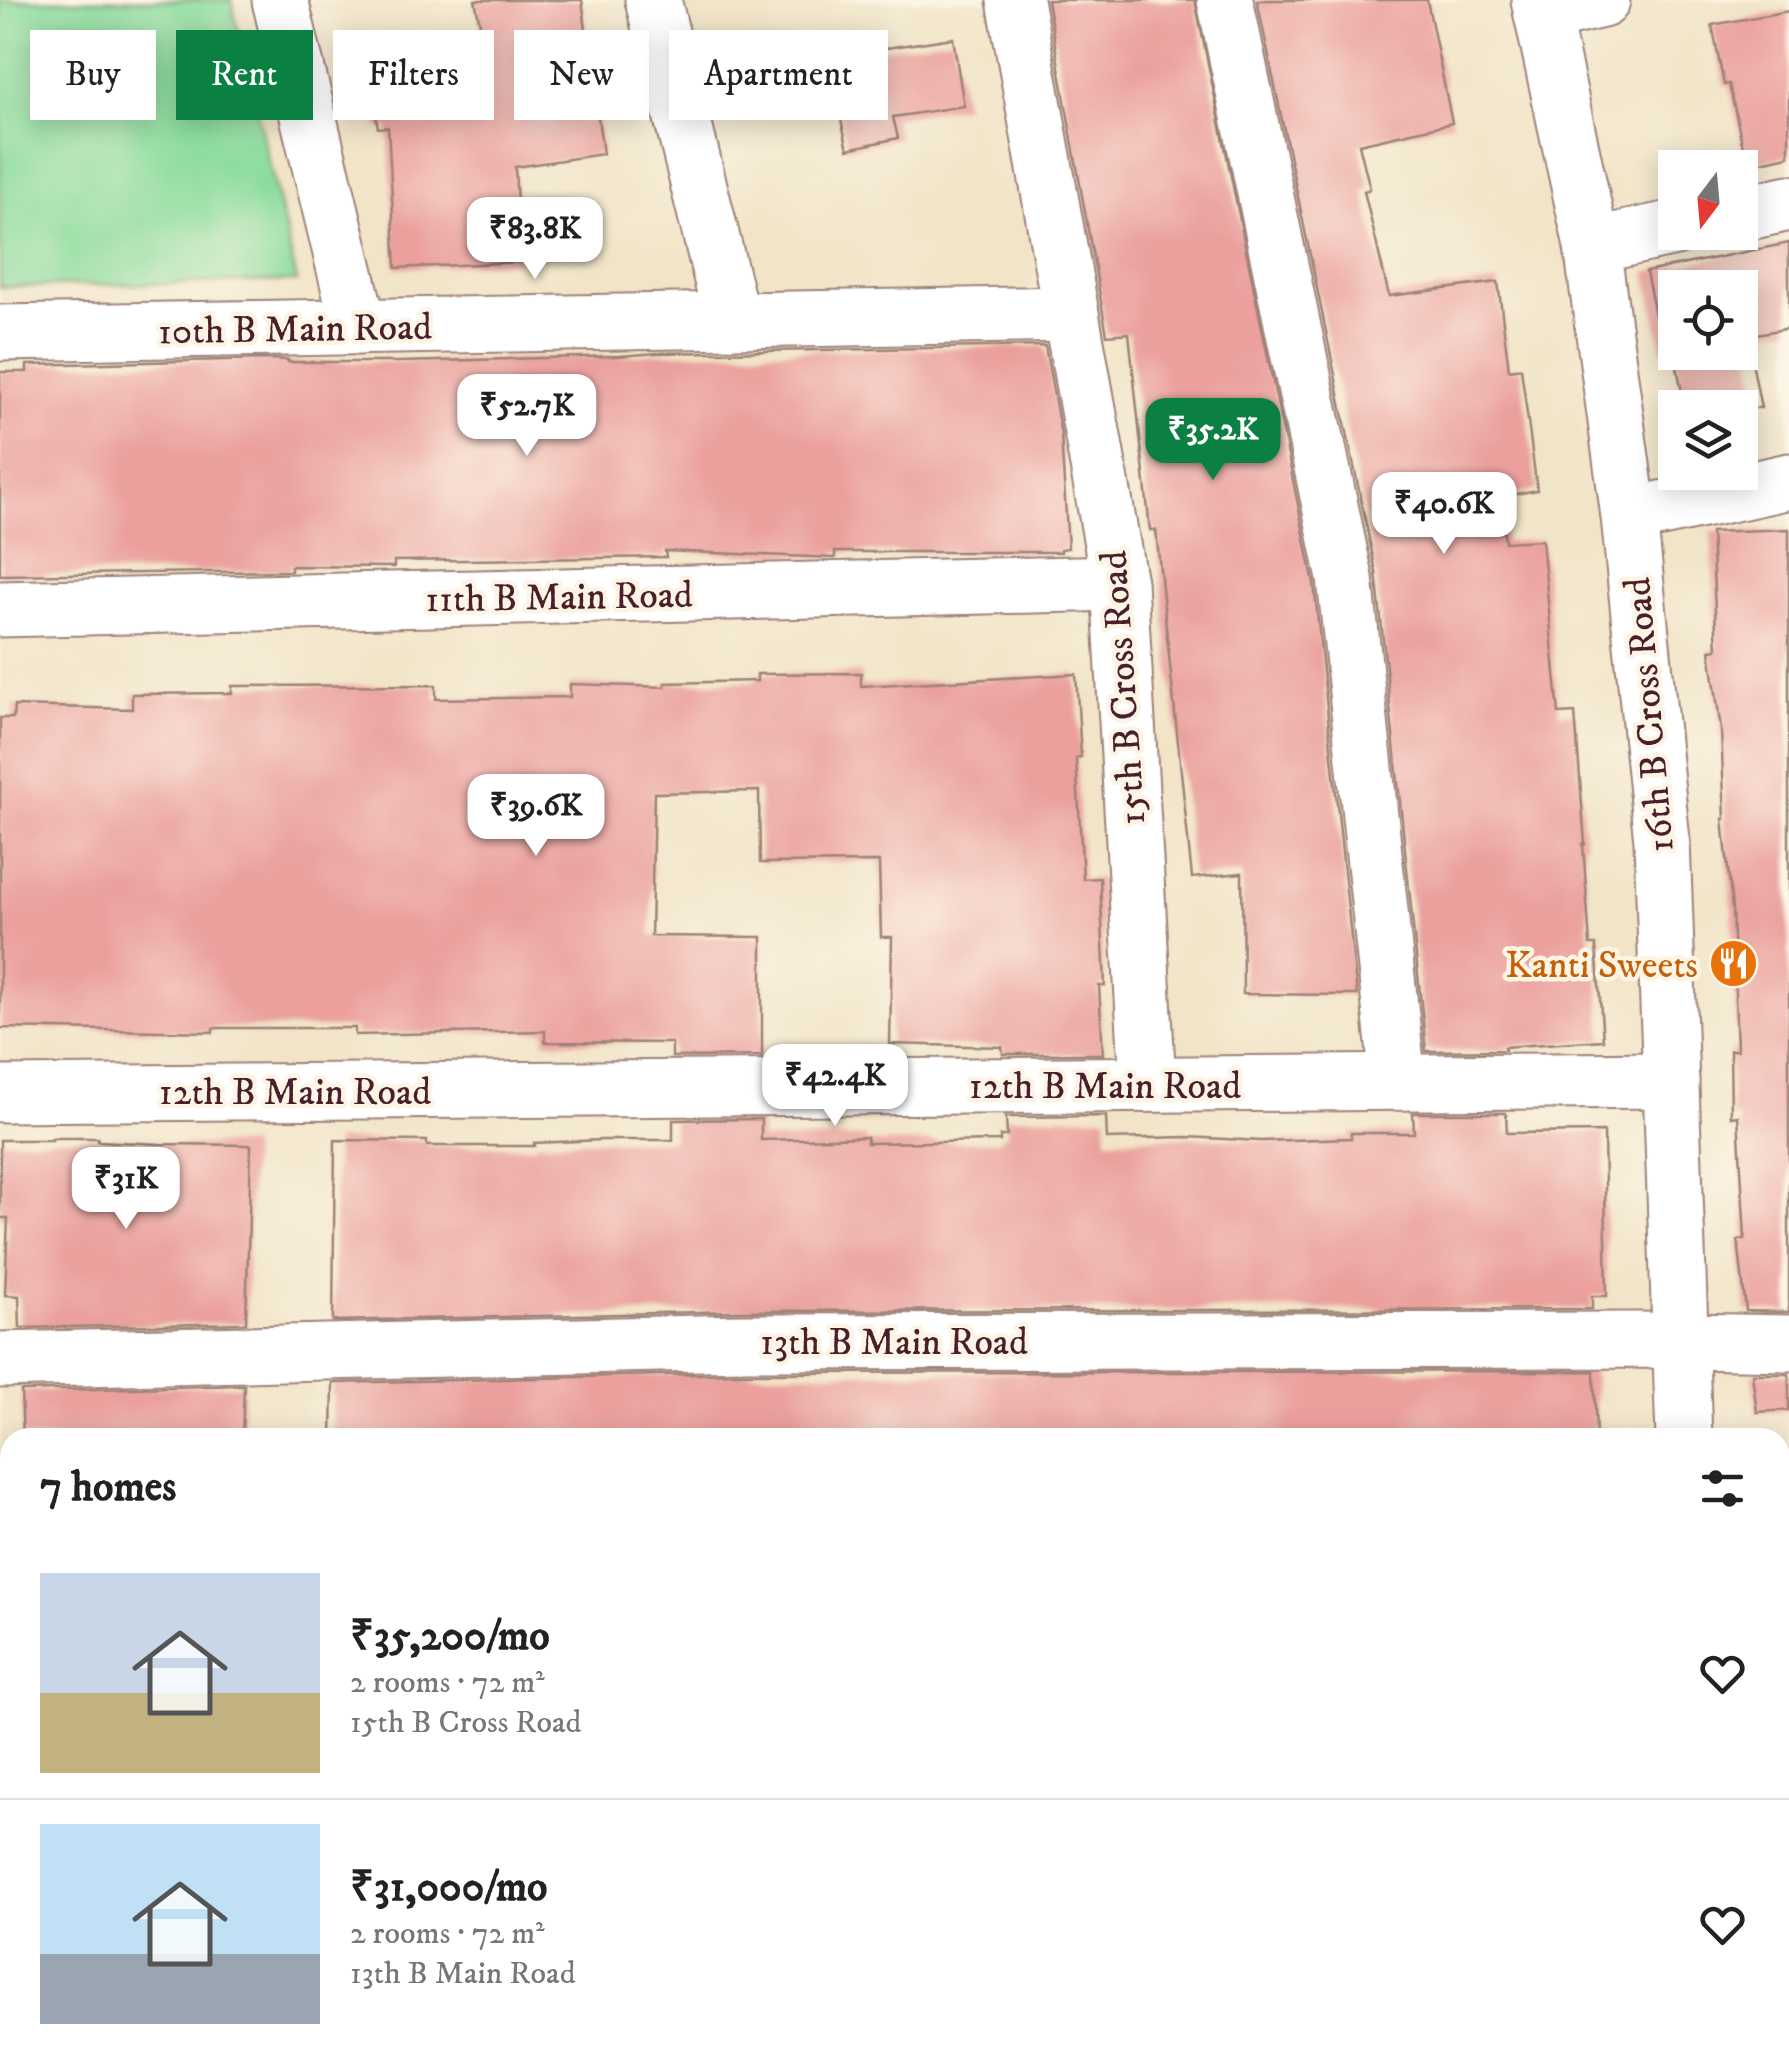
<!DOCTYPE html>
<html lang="en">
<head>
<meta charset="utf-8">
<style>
  body { margin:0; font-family:"IM FELL DW Pica",serif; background:#f6f6f6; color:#222; height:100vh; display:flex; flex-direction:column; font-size:38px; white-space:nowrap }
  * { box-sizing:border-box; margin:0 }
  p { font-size:32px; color:#767676 }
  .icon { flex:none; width:55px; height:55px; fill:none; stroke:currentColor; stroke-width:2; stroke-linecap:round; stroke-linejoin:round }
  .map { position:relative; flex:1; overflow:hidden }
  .details { position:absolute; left:0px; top:1428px; width:1790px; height:642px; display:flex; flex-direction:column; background:#fff; border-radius:30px 30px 0 0; box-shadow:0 5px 25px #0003 }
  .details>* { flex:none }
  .banner { position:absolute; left:30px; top:30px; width:1000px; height:90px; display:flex; gap:20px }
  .needle { width:65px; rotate:196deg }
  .controls { position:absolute; left:1658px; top:150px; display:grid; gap:20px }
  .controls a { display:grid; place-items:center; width:100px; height:100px; border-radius:0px; background:#fff; box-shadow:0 5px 25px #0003; font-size:50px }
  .price { position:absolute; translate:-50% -85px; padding:0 22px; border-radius:20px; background:#fff; color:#222; font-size:32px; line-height:65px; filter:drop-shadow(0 2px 5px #0008) }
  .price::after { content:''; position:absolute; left:50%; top:60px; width:30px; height:22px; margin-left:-15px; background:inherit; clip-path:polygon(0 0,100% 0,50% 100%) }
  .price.active { background:#0b8043; color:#fff }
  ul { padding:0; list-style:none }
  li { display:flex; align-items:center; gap:30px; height:250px; padding:0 40px }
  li+li { border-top:2px solid #e0e0e0 }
  li span { display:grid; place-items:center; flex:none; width:280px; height:200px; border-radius:0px; color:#555 }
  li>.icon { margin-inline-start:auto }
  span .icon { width:120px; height:120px; fill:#fffc; stroke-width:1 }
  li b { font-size:42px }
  h2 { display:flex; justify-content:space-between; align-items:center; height:120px; padding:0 40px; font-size:42px }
  .tag { padding:0 35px; border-radius:0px; background:#fff; box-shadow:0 5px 25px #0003; font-size:35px; line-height:90px }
  .tag.active { background:#0b8043; color:#fff }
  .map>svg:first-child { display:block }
  .green { fill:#8adc9d; stroke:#6a7e64; stroke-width:2.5 }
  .building { fill:#eba09e; fill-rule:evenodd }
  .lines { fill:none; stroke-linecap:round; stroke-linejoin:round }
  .street-casing { stroke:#9e8279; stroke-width:59 }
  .secondary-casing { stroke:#9e8279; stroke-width:59 }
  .street { stroke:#fff; stroke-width:55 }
  .secondary { stroke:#fff; stroke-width:55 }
  .labels { text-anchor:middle; stroke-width:9; stroke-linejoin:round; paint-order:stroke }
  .street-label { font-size:38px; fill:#4a1f2b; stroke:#fcf5e5 }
  .food-label { font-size:38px; fill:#c56008; stroke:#fcf5e5; text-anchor:end }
</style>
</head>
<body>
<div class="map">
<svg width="1789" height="2069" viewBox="0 0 1789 2069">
  <rect width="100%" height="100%" fill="#fcf5e5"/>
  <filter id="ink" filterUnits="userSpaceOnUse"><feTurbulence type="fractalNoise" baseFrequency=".01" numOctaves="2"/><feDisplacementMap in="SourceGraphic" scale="20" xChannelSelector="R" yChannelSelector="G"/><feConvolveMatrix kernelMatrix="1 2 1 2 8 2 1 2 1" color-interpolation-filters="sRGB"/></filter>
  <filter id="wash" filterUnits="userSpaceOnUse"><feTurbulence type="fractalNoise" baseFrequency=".0048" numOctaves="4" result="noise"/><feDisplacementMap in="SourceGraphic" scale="40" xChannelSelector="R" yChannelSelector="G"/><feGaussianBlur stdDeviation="2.25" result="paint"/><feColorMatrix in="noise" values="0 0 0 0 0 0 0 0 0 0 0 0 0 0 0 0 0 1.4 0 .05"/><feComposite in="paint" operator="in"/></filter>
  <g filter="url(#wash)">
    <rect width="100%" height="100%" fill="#f1e4c7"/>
    <polygon class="green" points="0,0 231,0 297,281 0,287"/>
    <g id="blocks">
      <g class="building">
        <polygon points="475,0 582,0 603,154 515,167 520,262 396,268 388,127 378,128 369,77 487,58"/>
        <polygon points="1047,0 1195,0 1314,583 1357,995 1243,994 1242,873 1192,878 1156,530 1150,530 1129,333 1107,335"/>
        <polygon points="1257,0 1427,0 1452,123 1359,144 1370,189 1364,191 1389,296 1498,282 1509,370 1521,368 1537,490 1500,497 1505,542 1542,540 1559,714 1575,713 1585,844 1583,844 1590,945 1596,945 1603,1040 1504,1047 1505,1050 1426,1051 1376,572"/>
        <polygon points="1789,11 1789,156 1747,165 1729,84 1724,85 1712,25"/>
        <polygon points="953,38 964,106 893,117 898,138 848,149 827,61 880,49"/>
        <path d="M1789,243v85l-42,8 14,72h-76l-11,-57 -11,2 -17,-81zM1675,288h65v64h-65z"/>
        <polygon points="1045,346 1061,435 1068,548 1061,549 1061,552 835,552 835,558 665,551 666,557 394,561 394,567 291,566 291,571 0,575 0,372 27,372 27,365 272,359 288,360 288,362 401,362 619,356 658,353"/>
        <polygon points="1789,529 1789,1312 1746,1311 1738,1240 1745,1239 1738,1116 1731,1117 1730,1050 1737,1050 1732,908 1723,819 1725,819 1721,730 1710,650 1717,649 1711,532"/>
        <polygon points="861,673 861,686 1076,674 1081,757 1076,758 1083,879 1100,878 1105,986 1099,986 1103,1054 1003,1054 1002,1047 890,1044 892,937 881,937 879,862 760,863 759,791 654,793 651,936 762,937 762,1056 672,1057 672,1043 545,1042 545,1031 355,1035 355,1028 213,1028 213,1032 0,1028 0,718 13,718 14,706 132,709 132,694 232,693 232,686 436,685 436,699 570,697 570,684 665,687 665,683 757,681 757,674"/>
        <polygon points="1413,1113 1506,1113 1507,1133 1604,1132 1607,1296 1592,1296 1592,1309 740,1311 333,1321 335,1140 427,1141 427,1146 535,1146 534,1143 602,1140 673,1140 673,1120 761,1119 761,1140 867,1137 867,1143 1000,1141 1000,1136 1007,1136 1006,1117 1106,1116 1107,1139 1187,1137 1261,1141 1351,1138 1351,1133 1414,1133"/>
        <polygon points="52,1138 98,1138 98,1141 160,1144 251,1145 246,1323 20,1328 19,1296 5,1295 8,1218 0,1218 0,1140 52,1140"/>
        <polygon points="1594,1371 1596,1438 332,1438 333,1383 741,1373"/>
        <polygon points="1752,1374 1789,1374 1789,1410 1757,1412"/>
        <polygon points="244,1385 242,1438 23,1438 21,1391"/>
      </g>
    </g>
  </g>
  <g filter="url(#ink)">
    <use href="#blocks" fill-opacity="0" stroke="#9e8279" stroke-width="2.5"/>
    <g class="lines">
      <defs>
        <g id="street">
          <polyline points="280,0 359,327"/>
          <polyline points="653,0 732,320"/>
          <polyline points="1015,0 1119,583 1148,1084"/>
          <polyline points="1225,0 1345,578 1398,1082"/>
          <polyline points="1542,14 1602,0"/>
          <polyline points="1740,214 1789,203"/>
          <polyline points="1592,246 1675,228"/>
          <polyline points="0,333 1071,314"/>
          <polyline points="1629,516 1789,481"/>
          <polyline points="0,609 1119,583"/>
          <polyline points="0,1094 1671,1080"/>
          <polyline points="0,1360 741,1342 1639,1340 1789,1343"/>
          <polyline points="0,2057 10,2057"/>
          <polyline points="1493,2060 1789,2063"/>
          <polyline points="1266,2069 1267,2060"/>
        </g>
        <g id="secondary">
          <polyline points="1539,0 1592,246 1629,516 1662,841 1684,1438"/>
          <polyline points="1780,1683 1789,1683"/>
          <polyline points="0,1716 10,1710"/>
          <polyline points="1780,1739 1789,1739"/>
          <polyline points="1780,1808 1789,1808"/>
          <polyline points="0,1827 10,1831"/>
          <polyline points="1780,1876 1789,1876"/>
        </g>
      </defs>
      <use href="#street" class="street-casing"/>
      <use href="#secondary" class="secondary-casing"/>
      <use href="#street" class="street"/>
      <use href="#secondary" class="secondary"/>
    </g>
  </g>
  <defs>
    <symbol id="restaurant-disc" viewBox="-11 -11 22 22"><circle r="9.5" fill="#e8710a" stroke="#fcf5e5"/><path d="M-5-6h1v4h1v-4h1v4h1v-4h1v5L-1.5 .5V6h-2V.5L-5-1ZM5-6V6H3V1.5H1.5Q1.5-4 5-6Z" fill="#fff"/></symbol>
  </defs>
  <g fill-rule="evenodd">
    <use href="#restaurant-disc" x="1706" y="936" width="55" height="55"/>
  </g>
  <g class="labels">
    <g class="street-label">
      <text transform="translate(295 328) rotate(-1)" y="13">10th B Main Road</text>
      <text transform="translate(559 596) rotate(-1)" y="13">11th B Main Road</text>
      <text transform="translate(1122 688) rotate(-94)" y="13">15th B Cross Road</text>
      <text transform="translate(1648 715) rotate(-95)" y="13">16th B Cross Road</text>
      <text x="1105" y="1098">12th B Main Road</text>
      <text x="295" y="1104">12th B Main Road</text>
      <text x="894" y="1354">13th B Main Road</text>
    </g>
    <g class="food-label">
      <text x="1698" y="977">Kanti Sweets</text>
    </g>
  </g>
</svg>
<div class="controls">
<a><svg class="needle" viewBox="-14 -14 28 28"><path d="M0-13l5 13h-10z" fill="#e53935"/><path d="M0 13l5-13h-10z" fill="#767676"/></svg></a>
<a><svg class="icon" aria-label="locate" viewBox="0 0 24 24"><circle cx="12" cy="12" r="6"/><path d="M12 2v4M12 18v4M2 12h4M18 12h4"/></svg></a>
<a><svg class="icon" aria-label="layers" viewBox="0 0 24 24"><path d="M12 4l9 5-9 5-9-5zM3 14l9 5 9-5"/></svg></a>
</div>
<b class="price" style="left:535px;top:282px">₹83.8K</b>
<b class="price" style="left:527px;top:459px">₹52.7K</b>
<b class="price active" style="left:1213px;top:483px">₹35.2K</b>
<b class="price" style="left:1444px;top:557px">₹40.6K</b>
<b class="price" style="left:536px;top:859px">₹39.6K</b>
<b class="price" style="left:835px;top:1129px">₹42.4K</b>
<b class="price" style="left:126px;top:1232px">₹31K</b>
<div class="banner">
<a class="tag">Buy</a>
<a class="tag active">Rent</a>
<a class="tag">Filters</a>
<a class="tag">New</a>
<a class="tag">Apartment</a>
</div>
<section class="details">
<h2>7 homes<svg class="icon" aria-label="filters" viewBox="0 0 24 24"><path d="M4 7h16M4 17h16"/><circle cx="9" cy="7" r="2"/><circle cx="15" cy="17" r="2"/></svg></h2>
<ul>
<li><span style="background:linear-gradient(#c9d6e8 60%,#c2b280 0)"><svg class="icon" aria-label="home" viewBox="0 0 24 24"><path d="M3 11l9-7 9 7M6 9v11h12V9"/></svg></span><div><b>₹35,200/mo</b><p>2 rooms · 72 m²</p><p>15th B Cross Road</p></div><svg class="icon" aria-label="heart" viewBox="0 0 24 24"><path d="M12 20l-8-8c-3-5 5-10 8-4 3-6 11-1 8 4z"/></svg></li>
<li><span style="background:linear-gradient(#bfe0f5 65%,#9aa5b1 0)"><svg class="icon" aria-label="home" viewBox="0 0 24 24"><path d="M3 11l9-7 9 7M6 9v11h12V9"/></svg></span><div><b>₹31,000/mo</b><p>2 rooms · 72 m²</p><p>13th B Main Road</p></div><svg class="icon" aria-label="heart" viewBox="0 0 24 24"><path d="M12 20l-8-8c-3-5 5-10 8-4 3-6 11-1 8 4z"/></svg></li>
</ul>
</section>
</div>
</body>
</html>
